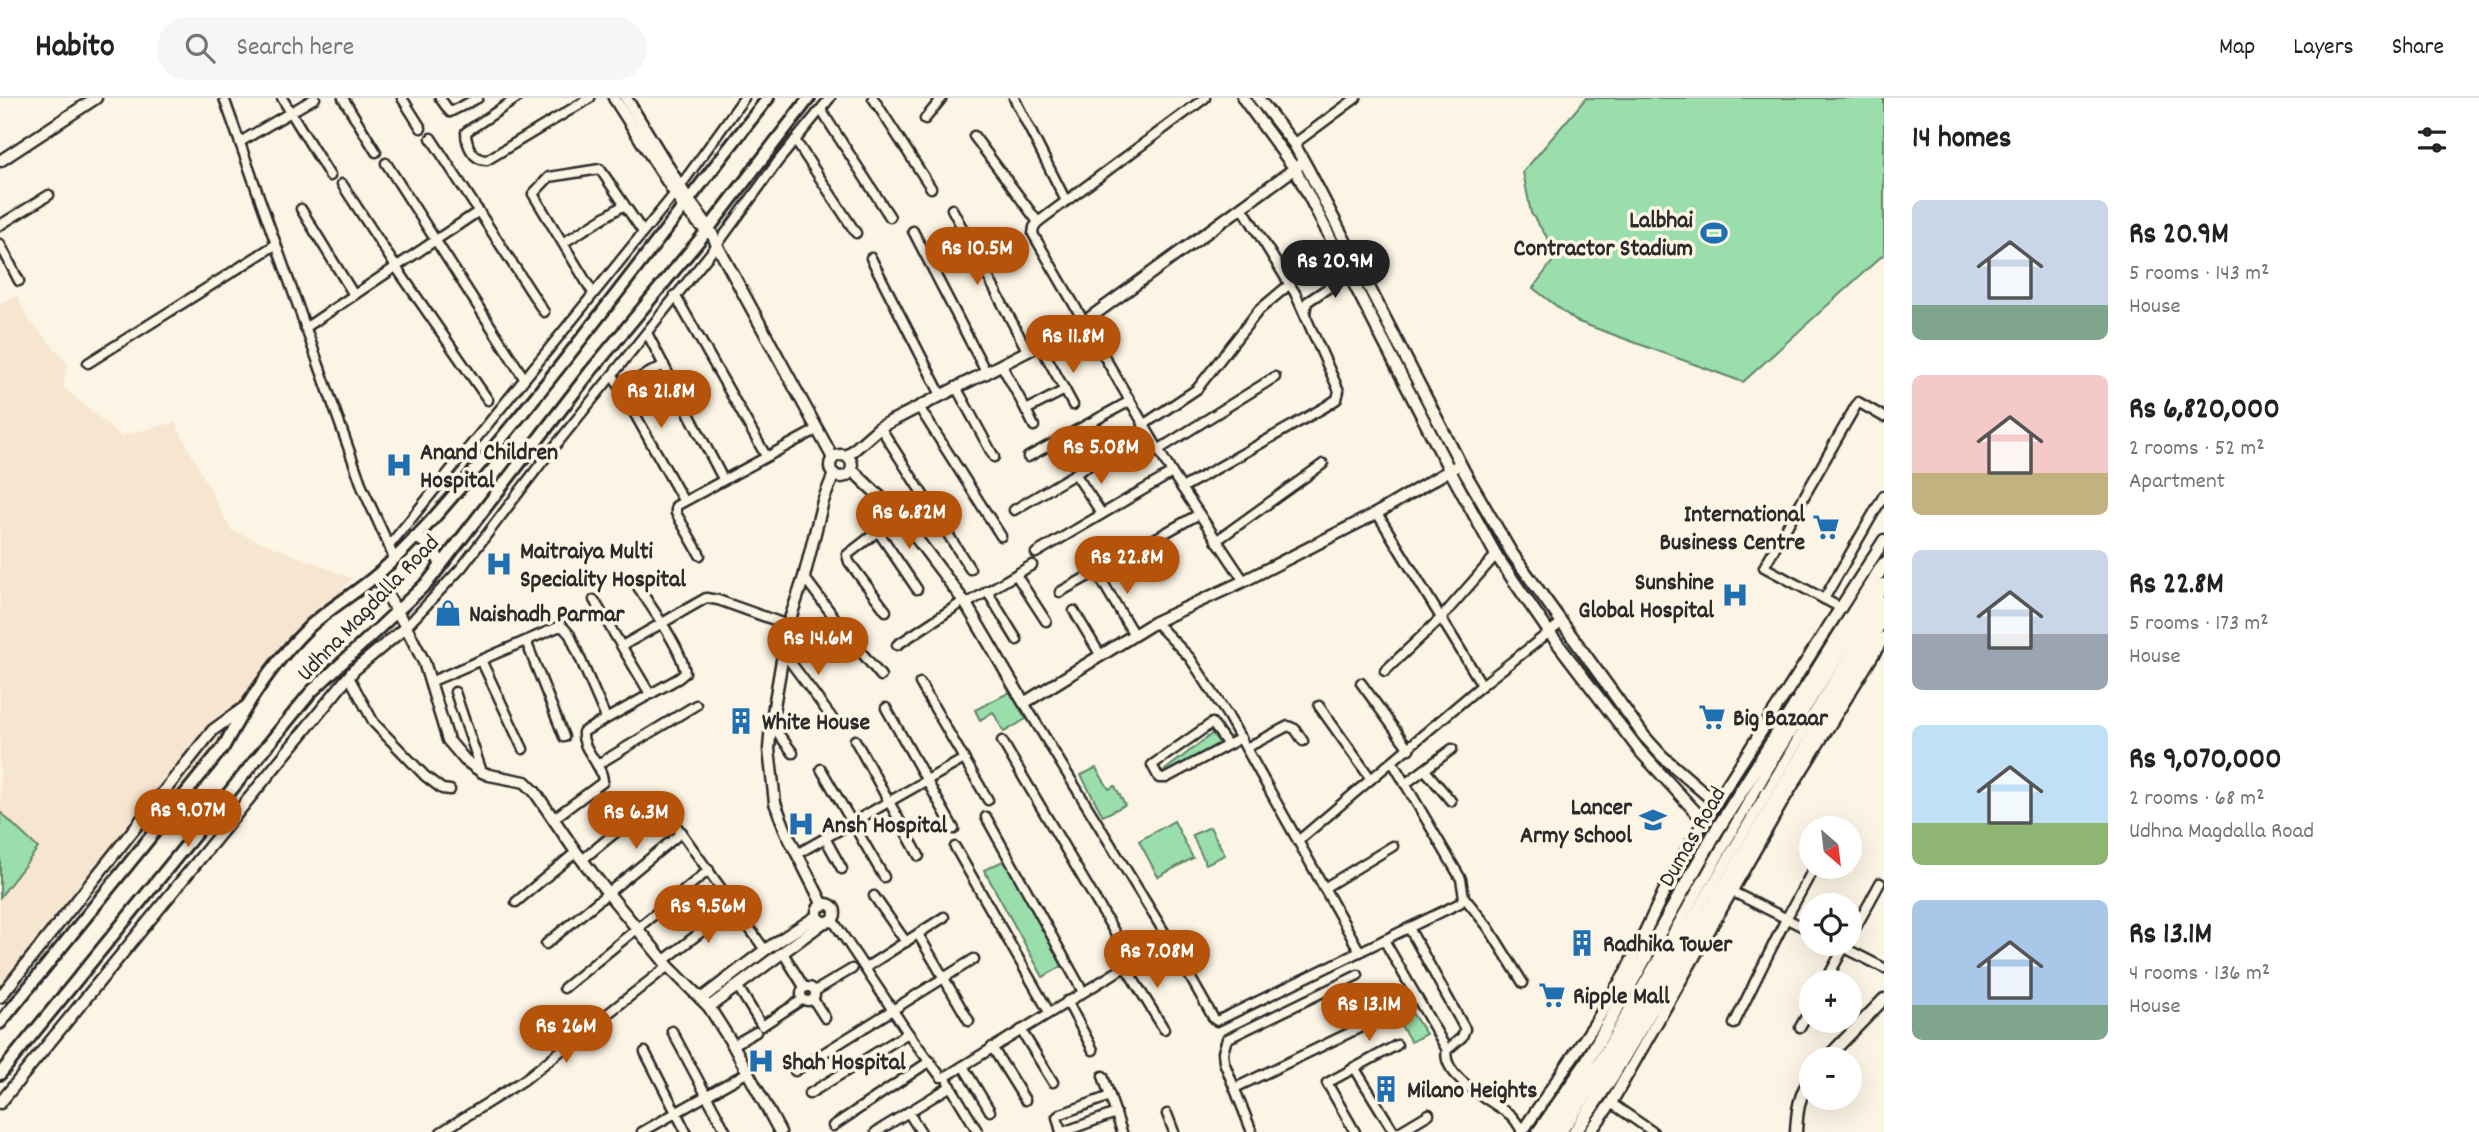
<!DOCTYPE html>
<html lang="en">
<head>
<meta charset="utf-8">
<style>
  body { margin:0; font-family:Dekko,sans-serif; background:#f6f6f6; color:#222; height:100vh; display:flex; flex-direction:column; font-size:26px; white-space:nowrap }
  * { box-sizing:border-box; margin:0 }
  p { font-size:23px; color:#767676 }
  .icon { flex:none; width:38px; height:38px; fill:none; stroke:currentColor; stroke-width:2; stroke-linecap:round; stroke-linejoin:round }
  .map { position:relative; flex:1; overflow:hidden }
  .details { display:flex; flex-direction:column; background:#fff; width:595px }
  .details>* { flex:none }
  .needle { width:46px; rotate:152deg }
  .tools { position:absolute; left:1799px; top:718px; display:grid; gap:14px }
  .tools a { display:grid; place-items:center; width:63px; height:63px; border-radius:50%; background:#fff; box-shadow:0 7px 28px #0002; font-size:35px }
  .price { position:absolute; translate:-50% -60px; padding:0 16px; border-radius:24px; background:#b45309; color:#fff; font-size:23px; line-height:46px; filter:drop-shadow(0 2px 4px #0008) }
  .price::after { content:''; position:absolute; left:50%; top:42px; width:21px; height:16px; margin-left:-10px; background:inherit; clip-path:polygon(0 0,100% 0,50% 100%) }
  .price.active { background:#222; color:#fff }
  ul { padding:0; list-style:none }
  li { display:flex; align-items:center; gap:21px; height:175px; padding:0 28px }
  li span { display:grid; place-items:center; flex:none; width:196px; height:140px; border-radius:10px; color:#555 }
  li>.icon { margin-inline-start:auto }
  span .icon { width:84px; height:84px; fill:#fffc; stroke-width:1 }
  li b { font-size:30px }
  h2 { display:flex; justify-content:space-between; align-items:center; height:84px; padding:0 28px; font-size:30px }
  header { display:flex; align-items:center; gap:42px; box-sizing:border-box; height:98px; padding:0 35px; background:#fff; border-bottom:2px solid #e0e0e0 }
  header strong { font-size:33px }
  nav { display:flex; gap:38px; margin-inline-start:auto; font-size:24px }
  .search { width:490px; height:63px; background:#f6f6f6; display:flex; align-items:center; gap:18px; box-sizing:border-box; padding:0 24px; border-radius:38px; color:#767676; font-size:26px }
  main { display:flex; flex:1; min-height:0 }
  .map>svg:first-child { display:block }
  .built { fill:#f7e6cf }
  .green { fill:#99deab; stroke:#62846b; stroke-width:2 }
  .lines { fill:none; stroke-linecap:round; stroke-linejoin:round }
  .minor-casing { stroke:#2b2b2b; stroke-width:13 }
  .tertiary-casing { stroke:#2b2b2b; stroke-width:15 }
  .secondary-casing { stroke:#2b2b2b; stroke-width:16 }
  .primary-casing { stroke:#2b2b2b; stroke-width:18 }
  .minor { stroke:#fcf5e5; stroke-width:8 }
  .tertiary { stroke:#fcf5e5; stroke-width:10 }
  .secondary { stroke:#fcf5e5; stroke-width:10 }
  .primary { stroke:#fcf5e5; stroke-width:12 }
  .labels { text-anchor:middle; stroke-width:7; stroke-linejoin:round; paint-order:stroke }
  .poi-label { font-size:24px; font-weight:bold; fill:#2b2b2b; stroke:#fcf5e5; text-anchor:start }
  .street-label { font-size:24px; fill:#2b2b2b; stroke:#fcf5e5 }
</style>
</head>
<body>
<header>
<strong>Habito</strong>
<div class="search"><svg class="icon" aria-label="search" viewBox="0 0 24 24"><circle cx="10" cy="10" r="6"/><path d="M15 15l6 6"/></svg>Search here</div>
<nav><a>Map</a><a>Layers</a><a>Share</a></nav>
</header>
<main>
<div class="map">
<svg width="1884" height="1034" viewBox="0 0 1884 1034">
  <rect width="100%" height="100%" fill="#fcf5e5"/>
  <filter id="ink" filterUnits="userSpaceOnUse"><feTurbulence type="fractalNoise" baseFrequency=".0143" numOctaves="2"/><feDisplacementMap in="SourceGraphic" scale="14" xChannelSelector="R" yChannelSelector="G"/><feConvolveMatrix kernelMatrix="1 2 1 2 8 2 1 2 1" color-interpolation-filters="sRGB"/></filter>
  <g filter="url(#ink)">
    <polygon class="built" points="17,197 27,219 68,265 63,289 103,323 121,338 175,324 231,432 352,480 0,907 0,205"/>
    <g class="green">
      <polygon points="1586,0 1884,0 1884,156 1743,284 1576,223 1533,190 1558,156 1531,115 1523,74"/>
      <polygon points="1010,594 1026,621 1004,634 993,614 980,622 975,612"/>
      <polygon points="1213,635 1221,648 1170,681 1165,672"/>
      <polygon points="1096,670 1109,691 1115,688 1125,707 1103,718 1081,677"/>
      <polygon points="0,714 38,750 0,799"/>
      <polygon points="1174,723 1193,760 1158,779 1139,743"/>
      <polygon points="1210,729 1225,757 1206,766 1192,737"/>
      <polygon points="1005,762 1062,868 1043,879 984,772"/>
      <polygon points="1405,904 1426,936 1411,944 1391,911"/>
    </g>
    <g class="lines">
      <defs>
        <g id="minor">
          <polyline points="224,0 363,391 389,448"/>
          <polyline points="282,0 330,78"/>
          <polyline points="343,0 376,54"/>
          <polyline points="402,0 421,30"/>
          <polyline points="440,0 450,14 478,0"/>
          <path d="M517,0l-51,34c0,12 7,29 21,28l103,-62"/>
          <polyline points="873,0 931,90"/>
          <polyline points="1014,0 1066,103"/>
          <polyline points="1205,0 1038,124 1034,129 1033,136 1172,375 1244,483"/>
          <polyline points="821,12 890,119"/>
          <polyline points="925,21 942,0"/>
          <polyline points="974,38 1038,124"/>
          <polyline points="431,40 544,214"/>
          <polyline points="795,42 856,135"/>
          <polyline points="240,44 315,0"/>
          <polyline points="1294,46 1356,0"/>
          <polyline points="386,65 524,280"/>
          <polyline points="342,86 396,169 488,302"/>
          <polyline points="301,111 354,197"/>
          <polyline points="952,111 1028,254"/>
          <polyline points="0,127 49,97"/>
          <polyline points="913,133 987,276"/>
          <polyline points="563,145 624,107"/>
          <polyline points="0,146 19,183"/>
          <polyline points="871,160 941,297"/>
          <polyline points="593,195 533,96 549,79 600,71 643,134"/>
          <polyline points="675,197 766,358"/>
          <polyline points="1305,215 1307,204 1349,176"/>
          <polyline points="305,230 479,113"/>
          <polyline points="647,235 723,381"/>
          <polyline points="1040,247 1073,307"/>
          <polyline points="88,265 275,147"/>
          <polyline points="1002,268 1026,312 1065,292"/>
          <polyline points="613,277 683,402"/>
          <polyline points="956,289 994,359"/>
          <polyline points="620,290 664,267"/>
          <polyline points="919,309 1001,438"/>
          <polyline points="1026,312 1034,328"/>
          <polyline points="1143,327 1197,291 1259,212 1290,186"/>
          <polyline points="880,329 970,471"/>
          <polyline points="1158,352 1275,279"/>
          <polyline points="1028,359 1130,303"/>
          <polyline points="1076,377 1102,416"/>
          <polyline points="1182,390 1325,309 1337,301 1339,293 1295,195 1242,109"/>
          <polyline points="1014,412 1147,333"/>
          <polyline points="1377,415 1482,587"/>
          <polyline points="877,432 917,491"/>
          <polyline points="1216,443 1323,366"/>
          <polyline points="1036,455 1172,375"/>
          <polyline points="700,457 676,415 676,408 818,331"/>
          <polyline points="394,461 389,448 676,94 744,0"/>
          <polyline points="1096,473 1134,537"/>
          <polyline points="1016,477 1046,523"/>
          <polyline points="804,479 852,543 881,578"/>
          <polyline points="987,493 1017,542"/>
          <polyline points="1060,494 1199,416"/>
          <polyline points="1824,501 1884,397"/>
          <polyline points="594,502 650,596"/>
          <polyline points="966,506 1032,467"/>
          <polyline points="1841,510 1764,469 1858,304 1884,319"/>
          <polyline points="886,513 849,464 847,457 899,417"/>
          <polyline points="1074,513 1101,558"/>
          <polyline points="1155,524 1190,560 1228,618 1298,743"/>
          <polyline points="406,529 462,469 539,368 717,147 779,62 830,0"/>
          <polyline points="526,543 564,639"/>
          <polyline points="897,547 964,503"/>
          <polyline points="622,548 706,500 718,502 788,527"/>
          <polyline points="783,554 832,620"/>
          <polyline points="481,562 523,651"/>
          <polyline points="1385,573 1441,520 1496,457"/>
          <polyline points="349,579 374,625 425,678 442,691 450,692"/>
          <polyline points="430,584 558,529 563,529 570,537 606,620"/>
          <polyline points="920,585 988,702"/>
          <polyline points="1361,585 1409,651"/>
          <polyline points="455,594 482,674"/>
          <polyline points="1024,605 1169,842 1214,921 1217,923 1460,805 1464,799 1461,781 1393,665"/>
          <polyline points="1319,608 1371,681"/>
          <polyline points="886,610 954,731"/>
          <polyline points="771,626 793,655"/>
          <polyline points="855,642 919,758"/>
          <polyline points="1002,643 1132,864"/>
          <polyline points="1228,647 1212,625 1152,667 1159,680 1166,680 1241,640"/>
          <polyline points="1246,650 1288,628 1295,631 1303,643"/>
          <polyline points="597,667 696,607"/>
          <polyline points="821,671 884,779"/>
          <polyline points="1425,672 1451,703"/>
          <polyline points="1405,686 1452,651"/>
          <polyline points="986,719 1083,894"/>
          <path d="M553,721l50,-37c0,-18 -22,-32 -20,-50l96,-54 6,-5c-2,-23 -36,-69 -49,-89"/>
          <polyline points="825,740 842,771"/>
          <polyline points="955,749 1049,914"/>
          <polyline points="797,756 964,661"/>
          <polyline points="582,762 643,712 655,709 670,719 765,852"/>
          <polyline points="1324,790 1393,748"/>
          <polyline points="1731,793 1811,833"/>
          <polyline points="874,798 906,844"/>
          <polyline points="1464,799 1488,829 1523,885"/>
          <polyline points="516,804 576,754"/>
          <polyline points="832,821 908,935 941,979 945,979 1169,842"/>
          <path d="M1409,830l56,101 -3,8 -15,13c-7,26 45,51 62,64 6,4 9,11 13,17"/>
          <polyline points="918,836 969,923"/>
          <polyline points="1850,840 1880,785"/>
          <polyline points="1384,842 1447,952"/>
          <polyline points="1835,845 1884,870"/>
          <polyline points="546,846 682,734"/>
          <polyline points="1360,854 1298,743 1482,587 1561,525"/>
          <polyline points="783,855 804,889"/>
          <polyline points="663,863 735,808"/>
          <polyline points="1125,868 1164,931"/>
          <polyline points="865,870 944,819"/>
          <polyline points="1825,884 1846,846"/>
          <circle cx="808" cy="896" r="7"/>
          <polyline points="738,889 762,928 803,901"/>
          <polyline points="564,890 709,772"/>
          <polyline points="815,893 852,871"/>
          <polyline points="813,901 825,920"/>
          <polyline points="1067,903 1093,952"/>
          <polyline points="1734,926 1786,821 1815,768"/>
          <polyline points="1800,929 1811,910"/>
          <polyline points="1021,932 1053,984"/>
          <polyline points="672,933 726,1034"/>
          <polyline points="733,947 756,934"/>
          <polyline points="992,949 1025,1002"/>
          <polyline points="645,954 686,1034"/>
          <polyline points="963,968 990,1013"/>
          <polyline points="1354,969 1394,1034"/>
          <polyline points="795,973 974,861"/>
          <polyline points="1103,978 1122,1034"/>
          <polyline points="948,984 978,1034"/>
          <polyline points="1235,990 1378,921"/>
          <polyline points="809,996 908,935"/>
          <polyline points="1611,1005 1653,1034"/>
          <polyline points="908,1014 921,1034"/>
          <polyline points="1167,1016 1174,1034"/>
          <polyline points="833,1028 930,963"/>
          <polyline points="441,1034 524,982 668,868"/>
          <polyline points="642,1034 748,974"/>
          <polyline points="876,1034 951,988"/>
          <polyline points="1061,1034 1057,1019 1061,1016 1110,998"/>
          <polyline points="1063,1034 1116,1015"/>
          <polyline points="1252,1034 1224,964 1223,954 1227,941 1358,877"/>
          <polyline points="1355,1034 1327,985 1397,947"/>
          <polyline points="1399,1034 1429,1016"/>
        </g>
        <g id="tertiary">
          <polyline points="614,0 683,108 701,128"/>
          <polyline points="626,0 688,101 709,129 717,147 833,360"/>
          <polyline points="1243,0 1295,71 1449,371 1496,457 1549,534 1639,652 1704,723"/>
          <polyline points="1258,0 1294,46 1308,71 1464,373 1511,454 1644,638 1662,658 1716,705"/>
          <polyline points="0,63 96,0"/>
          <circle cx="841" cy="368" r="11"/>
          <polyline points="847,358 880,329 1084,224 1298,68"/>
          <polyline points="852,372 899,417 966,506 1024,605 1155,524 1244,483 1377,415 1455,369"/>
          <polyline points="376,478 406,529 424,564 448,642 465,662 482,674 489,677 525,684 535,694 576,754 607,794 668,868 709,909 733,947 780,1034"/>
          <circle cx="826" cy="815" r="9"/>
          <polyline points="823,807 787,736 775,705 769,651 771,626 788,527 804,479 823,403 834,376"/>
          <polyline points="0,899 213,632 245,609"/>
          <polyline points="701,901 765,852 817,818"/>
          <polyline points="709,909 824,824"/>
          <polyline points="1826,961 1884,901"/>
          <polyline points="0,1005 354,572 406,529"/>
          <polyline points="1522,1034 1594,927 1626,874 1670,781 1704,723 1884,442"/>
          <polyline points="1590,1034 1611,1005 1784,701 1884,539"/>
          <path d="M1796,1034c1,-21 3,-37 15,-55"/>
        </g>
        <g id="secondary">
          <polyline points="415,439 432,448 441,467"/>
          <path d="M0,925l224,-277c23,-44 50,-85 86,-120 21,-19 46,-33 68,-52 26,-23 50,-49 73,-76 112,-129 212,-267 317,-400"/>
          <polyline points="0,976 311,594 428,484 590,274 706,134 809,0"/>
          <polyline points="1551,1034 1599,965 1775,658 1884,486"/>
          <polyline points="1561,1034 1601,977 1798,642 1884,503"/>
        </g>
        <g id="primary">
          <polyline points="1539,1034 1584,969 1715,735 1884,466"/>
          <polyline points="1575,1034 1611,980 1884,518"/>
        </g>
      </defs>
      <use href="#minor" class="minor-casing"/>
      <use href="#tertiary" class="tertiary-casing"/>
      <use href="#secondary" class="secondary-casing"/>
      <use href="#primary" class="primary-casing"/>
      <use href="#minor" class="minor"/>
      <use href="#tertiary" class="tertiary"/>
      <use href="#secondary" class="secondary"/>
      <use href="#primary" class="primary"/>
    </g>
  </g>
  <defs>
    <symbol id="stadium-bare" viewBox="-9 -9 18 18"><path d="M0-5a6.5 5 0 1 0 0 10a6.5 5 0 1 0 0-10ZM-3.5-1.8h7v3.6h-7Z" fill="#1f6fb2" stroke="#fcf5e5" stroke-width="2.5" paint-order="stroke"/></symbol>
    <symbol id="hospital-bare" viewBox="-9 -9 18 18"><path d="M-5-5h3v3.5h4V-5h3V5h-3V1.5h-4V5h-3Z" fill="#1f6fb2" stroke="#fcf5e5" stroke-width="2.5" paint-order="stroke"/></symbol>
    <symbol id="supermarket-bare" viewBox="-9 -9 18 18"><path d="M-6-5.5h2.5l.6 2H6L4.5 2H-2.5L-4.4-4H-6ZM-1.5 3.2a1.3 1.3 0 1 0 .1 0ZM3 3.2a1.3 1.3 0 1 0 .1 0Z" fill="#1f6fb2" stroke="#fcf5e5" stroke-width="2.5" paint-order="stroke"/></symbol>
    <symbol id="shop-bare" viewBox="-9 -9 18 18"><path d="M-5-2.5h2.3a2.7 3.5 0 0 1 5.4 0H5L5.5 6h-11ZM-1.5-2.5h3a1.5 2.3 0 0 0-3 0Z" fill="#1f6fb2" stroke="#fcf5e5" stroke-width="2.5" paint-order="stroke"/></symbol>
    <symbol id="building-bare" viewBox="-9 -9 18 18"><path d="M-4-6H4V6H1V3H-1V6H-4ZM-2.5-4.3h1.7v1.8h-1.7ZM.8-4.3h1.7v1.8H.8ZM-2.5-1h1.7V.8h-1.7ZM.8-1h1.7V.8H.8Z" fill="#1f6fb2" stroke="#fcf5e5" stroke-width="2.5" paint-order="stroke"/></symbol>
    <symbol id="school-bare" viewBox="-9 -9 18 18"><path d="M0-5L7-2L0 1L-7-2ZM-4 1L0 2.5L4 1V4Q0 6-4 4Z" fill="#1f6fb2" stroke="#fcf5e5" stroke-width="2.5" paint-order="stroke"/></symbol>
  </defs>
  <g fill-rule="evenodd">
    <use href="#stadium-bare" x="1695" y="116" width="38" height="38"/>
    <use href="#hospital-bare" x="380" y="348" width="38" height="38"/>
    <use href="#supermarket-bare" x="1807" y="410" width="38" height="38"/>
    <use href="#hospital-bare" x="480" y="447" width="38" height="38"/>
    <use href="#hospital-bare" x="1716" y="478" width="38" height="38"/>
    <use href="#shop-bare" x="429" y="496" width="38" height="38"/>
    <use href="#supermarket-bare" x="1693" y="600" width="38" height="38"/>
    <use href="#building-bare" x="722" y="604" width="38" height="38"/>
    <use href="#school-bare" x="1634" y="703" width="38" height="38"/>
    <use href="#hospital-bare" x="782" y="707" width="38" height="38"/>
    <use href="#building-bare" x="1563" y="826" width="38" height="38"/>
    <use href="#supermarket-bare" x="1533" y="878" width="38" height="38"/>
    <use href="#hospital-bare" x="742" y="944" width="38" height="38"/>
    <use href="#building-bare" x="1367" y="972" width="38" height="38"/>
  </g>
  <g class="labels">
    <g class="poi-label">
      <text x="1693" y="129" text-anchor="end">Lalbhai<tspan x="1693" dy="28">Contractor Stadium</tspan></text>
      <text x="420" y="361">Anand Children<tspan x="420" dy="28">Hospital</tspan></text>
      <text x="1805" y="423" text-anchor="end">International<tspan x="1805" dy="28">Business Centre</tspan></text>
      <text x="520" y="460">Maitraiya Multi<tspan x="520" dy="28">Speciality Hospital</tspan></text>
      <text x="1714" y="491" text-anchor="end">Sunshine<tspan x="1714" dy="28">Global Hospital</tspan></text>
      <text x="469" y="523">Naishadh Parmar</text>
      <text x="1733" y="627">Big Bazaar</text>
      <text x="762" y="631">White House</text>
      <text x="1632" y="716" text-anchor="end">Lancer<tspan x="1632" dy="28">Army School</tspan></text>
      <text x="822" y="734">Ansh Hospital</text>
      <text x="1603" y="853">Radhika Tower</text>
      <text x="1573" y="905">Ripple Mall</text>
      <text x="782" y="971">Shah Hospital</text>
      <text x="1407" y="999">Milano Heights</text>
    </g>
    <g class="street-label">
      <text transform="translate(367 509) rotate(-46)" y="8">Udhna Magdalla Road</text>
      <text transform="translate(1691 738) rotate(-60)" y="8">Dumas Road</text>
    </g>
  </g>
</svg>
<div class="tools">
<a><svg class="needle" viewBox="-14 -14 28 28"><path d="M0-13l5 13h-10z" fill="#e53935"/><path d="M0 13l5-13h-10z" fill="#767676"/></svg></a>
<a><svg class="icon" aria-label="locate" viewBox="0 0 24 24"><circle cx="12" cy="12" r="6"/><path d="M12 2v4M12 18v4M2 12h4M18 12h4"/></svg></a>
<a>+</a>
<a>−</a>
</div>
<b class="price" style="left:977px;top:189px">Rs 10.5M</b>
<b class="price active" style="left:1335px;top:202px">Rs 20.9M</b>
<b class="price" style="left:1073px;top:277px">Rs 11.8M</b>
<b class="price" style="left:661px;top:332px">Rs 21.8M</b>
<b class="price" style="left:1101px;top:388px">Rs 5.08M</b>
<b class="price" style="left:909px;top:453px">Rs 6.82M</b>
<b class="price" style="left:1127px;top:498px">Rs 22.8M</b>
<b class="price" style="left:818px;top:579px">Rs 14.6M</b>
<b class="price" style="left:188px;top:751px">Rs 9.07M</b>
<b class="price" style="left:636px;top:753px">Rs 6.3M</b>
<b class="price" style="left:708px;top:847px">Rs 9.56M</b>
<b class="price" style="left:1157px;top:892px">Rs 7.08M</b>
<b class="price" style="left:1369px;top:945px">Rs 13.1M</b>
<b class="price" style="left:566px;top:967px">Rs 26M</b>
</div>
<section class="details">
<h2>14 homes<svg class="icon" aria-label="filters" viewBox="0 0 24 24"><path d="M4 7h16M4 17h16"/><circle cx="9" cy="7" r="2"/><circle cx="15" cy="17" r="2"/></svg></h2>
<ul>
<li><span style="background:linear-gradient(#c9d6e8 75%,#7fa58c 0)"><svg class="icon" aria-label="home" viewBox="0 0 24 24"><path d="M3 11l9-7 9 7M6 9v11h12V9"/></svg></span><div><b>Rs 20.9M</b><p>5 rooms · 143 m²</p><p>House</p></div></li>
<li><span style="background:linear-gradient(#f6c9c9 70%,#c2b280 0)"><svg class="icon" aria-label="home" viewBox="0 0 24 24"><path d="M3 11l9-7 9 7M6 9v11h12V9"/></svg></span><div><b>Rs 6,820,000</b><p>2 rooms · 52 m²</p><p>Apartment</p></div></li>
<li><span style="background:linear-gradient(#c9d6e8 60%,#9aa5b1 0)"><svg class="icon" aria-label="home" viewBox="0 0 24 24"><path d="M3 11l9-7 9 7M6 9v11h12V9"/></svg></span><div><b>Rs 22.8M</b><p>5 rooms · 173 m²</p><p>House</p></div></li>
<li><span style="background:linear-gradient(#bfe0f5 70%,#8fb573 0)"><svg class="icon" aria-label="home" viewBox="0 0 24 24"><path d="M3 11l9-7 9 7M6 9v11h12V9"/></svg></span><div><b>Rs 9,070,000</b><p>2 rooms · 68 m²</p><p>Udhna Magdalla Road</p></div></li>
<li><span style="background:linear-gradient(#a9c7e8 75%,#7fa58c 0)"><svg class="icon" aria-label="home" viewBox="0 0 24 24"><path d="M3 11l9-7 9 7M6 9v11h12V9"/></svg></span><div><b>Rs 13.1M</b><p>4 rooms · 136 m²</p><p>House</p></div></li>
</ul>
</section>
</main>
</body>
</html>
